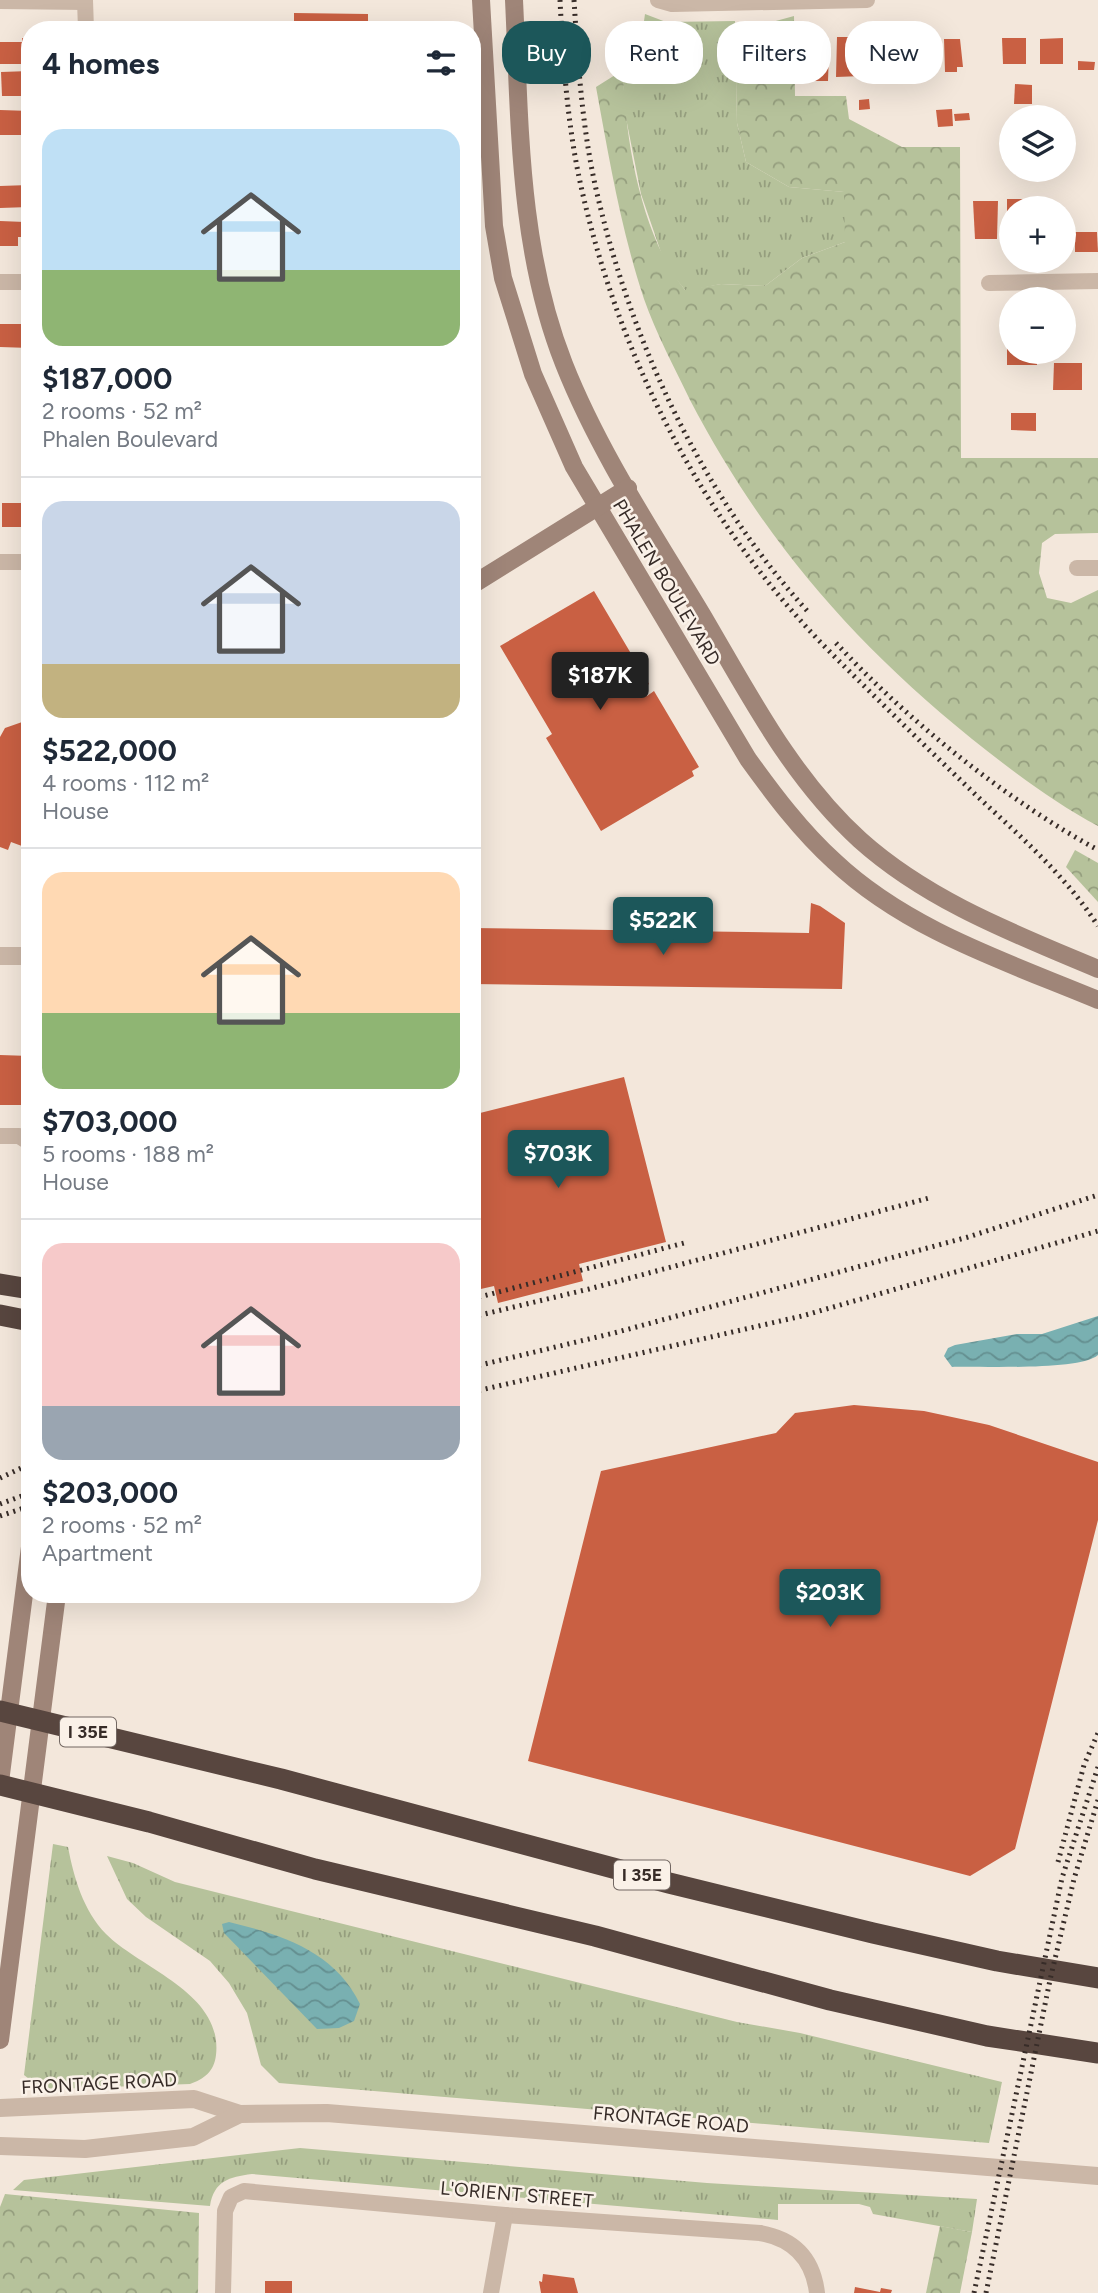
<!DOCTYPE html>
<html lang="en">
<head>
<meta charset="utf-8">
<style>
  body { margin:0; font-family:Figtree,sans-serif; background:#f6f6f7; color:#1f2937; height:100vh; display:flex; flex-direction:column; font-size:26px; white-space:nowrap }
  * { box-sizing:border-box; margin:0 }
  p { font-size:23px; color:#747a83 }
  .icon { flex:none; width:38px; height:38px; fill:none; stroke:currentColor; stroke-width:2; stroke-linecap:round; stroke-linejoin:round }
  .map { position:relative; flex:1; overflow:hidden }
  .details { position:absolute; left:21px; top:21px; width:460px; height:1582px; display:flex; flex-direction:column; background:#fff; border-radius:28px; box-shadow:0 7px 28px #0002 }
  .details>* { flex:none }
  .banner { position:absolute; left:502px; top:21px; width:490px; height:63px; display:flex; gap:14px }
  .tools { position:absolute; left:999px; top:105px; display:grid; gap:14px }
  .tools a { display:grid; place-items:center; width:77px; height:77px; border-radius:50%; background:#fff; box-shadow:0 7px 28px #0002; font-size:35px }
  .price { position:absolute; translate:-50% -60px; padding:0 16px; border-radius:7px; background:#1c575a; color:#fff; font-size:23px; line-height:46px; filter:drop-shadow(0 2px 4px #0008) }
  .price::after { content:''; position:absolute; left:50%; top:42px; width:21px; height:16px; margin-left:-10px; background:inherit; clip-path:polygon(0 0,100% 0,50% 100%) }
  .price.on { background:#222; color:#fff }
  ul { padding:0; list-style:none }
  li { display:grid; align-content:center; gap:14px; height:371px; padding:0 21px }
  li+li { border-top:2px solid #e0e1e3 }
  li span { display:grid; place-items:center; height:217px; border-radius:21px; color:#555 }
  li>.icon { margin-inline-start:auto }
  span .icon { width:126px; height:126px; fill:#fffc; stroke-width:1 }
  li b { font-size:30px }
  h2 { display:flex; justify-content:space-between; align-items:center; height:84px; padding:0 21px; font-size:30px }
  .tag { padding:0 24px; border-radius:28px; background:#fff; box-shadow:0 7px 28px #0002; font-size:24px; line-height:63px }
  .tag.on { background:#1c575a; color:#fff }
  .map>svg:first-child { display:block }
  .grass { fill:url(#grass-tufts) }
  .forest { fill:url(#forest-crowns) }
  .water { fill:url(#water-waves) }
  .building { fill:#c96043 }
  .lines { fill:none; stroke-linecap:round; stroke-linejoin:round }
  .minor { stroke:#cbb7a7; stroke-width:16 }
  .tertiary { stroke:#cbb7a7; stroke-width:18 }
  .secondary { stroke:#9f8578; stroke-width:18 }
  .motorway { stroke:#58463f; stroke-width:21 }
  .rail { stroke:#372c28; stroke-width:5; stroke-dasharray:2 5; stroke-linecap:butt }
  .labels { text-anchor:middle; stroke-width:5; stroke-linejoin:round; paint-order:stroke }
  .shield { fill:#faf1e8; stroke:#726762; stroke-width:2 }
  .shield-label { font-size:18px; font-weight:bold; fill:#372c28 }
  .street-label { font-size:19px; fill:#372c28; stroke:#faf1e8 }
</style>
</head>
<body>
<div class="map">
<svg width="1098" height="2293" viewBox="0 0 1098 2293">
  <defs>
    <pattern id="grass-tufts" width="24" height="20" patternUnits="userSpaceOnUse" patternTransform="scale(1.75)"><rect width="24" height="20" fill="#b6c29b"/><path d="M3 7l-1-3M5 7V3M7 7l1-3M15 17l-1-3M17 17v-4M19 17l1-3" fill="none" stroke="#959e7e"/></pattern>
    <pattern id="forest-crowns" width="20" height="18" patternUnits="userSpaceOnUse" patternTransform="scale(1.75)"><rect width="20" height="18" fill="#b6c29b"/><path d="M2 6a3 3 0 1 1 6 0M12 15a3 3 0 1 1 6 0" fill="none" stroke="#959e7e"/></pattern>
    <pattern id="water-waves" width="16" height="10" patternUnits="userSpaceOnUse" patternTransform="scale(1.75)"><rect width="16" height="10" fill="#79b0b1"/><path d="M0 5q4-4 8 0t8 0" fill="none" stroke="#648f90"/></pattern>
  </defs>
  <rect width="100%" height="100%" fill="#f3e7db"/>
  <g class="grass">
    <polygon points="645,14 666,22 735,21 737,123 746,162 789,187 845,192 845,242 802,258 765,286 721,284 686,291 666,267 641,194 624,108 623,70 641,42"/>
    <path d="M53,1844l15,3c6,31 15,63 38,87 35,35 117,59 110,121 -2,17 -12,24 -26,29l-136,5 -16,-3 -14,-11z"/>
    <polygon points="107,1856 133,1863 175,1882 737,2022 800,2033 1002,2082 989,2143 279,2083 261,2065 247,2013 229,1983 210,1961 146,1917 127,1899"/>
    <path d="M300,2148l407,35 270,16 -5,33 -99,-18 -3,-7 -11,-3h-81v16l-526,-46c-23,3 -38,7 -42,32l-197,-16 11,-10z"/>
  </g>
  <g class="forest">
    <path d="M794,16l1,80h51l3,23 53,28h58l1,311h137v75l-43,1 -13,9 -3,30 8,25 24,5 27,-13v236c-45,-24 -87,-56 -126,-87 -122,-99 -209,-200 -282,-339 -16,-33 -34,-67 -46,-101 -23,-69 -35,-141 -48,-212l27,-17c2,69 18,166 62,220l36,-6 44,2 37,-28 43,-16 -1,-50 -55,-5 -43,-25 -9,-39 -2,-91z"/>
    <polygon points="1075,850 1098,863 1098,902 1066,867"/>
    <polygon points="5,2194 199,2213 198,2293 0,2293 0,2207"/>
    <polygon points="940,2226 972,2232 960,2293 926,2293"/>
  </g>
  <g class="water">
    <path d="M1098,1316v39c-18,16 -118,11 -146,12l-8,-11 4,-8 7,-3 62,-11h25z"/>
    <path d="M229,1922c53,13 105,29 131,82l-6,17 -15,7 -22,1 -93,-96 -2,-9z"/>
  </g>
  <g class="building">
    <polygon points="294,13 368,14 368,22 426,23 426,30 294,30"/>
    <polygon points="837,37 855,37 857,66 862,66 862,76 836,77"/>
    <polygon points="22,38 30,38 30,64 0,64 0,42 22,42"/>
    <polygon points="1002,38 1026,38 1026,64 1003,64"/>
    <polygon points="1063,38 1063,64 1040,64 1040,39"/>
    <polygon points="944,39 960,39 963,67 957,67 957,72 945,72"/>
    <polygon points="806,44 821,44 821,51 829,51 828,81 803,81"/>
    <polygon points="1078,61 1095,62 1094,70 1078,70"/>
    <polygon points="30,71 30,96 2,96 1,72"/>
    <polygon points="1015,84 1032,85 1032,104 1014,104"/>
    <polygon points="869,99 870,109 859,110 859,100"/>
    <polygon points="952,109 953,126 938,127 936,110"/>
    <polygon points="0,110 30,111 30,135 0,135"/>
    <polygon points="969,113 970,120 955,121 954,114"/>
    <rect x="1015" y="170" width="23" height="5"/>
    <polygon points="29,185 29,207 0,208 0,186"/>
    <polygon points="1007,199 1025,199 1025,208 1012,208 1012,242 1007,242"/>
    <polygon points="973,201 998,201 997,239 975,239"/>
    <polygon points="0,221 25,222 24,237 18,237 18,246 0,246"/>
    <polygon points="1075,232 1097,232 1098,252 1075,252"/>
    <polygon points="0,324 30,324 30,348 0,347"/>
    <polygon points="1007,340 1012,340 1012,352 1037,352 1037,365 1007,365"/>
    <polygon points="1054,363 1082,363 1082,390 1053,390"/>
    <polygon points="1011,413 1036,413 1036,431 1011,430"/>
    <rect x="2" y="503" width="28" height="24"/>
    <polygon points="594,591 649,684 642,688 647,696 654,691 699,767 692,771 694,776 601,831 546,738 552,734 500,646"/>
    <polygon points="25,717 30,717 30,849 11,842 8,850 0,847 0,737 5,728 25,721"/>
    <polygon points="811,903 820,906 845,923 842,989 472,984 472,928 809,933"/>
    <polygon points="0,1055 30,1056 30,1105 0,1105"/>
    <polygon points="624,1077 666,1242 579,1264 583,1281 498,1303 494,1286 472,1291 472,1115"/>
    <polygon points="854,1405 924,1411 989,1425 1098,1462 1098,1520 1015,1849 970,1876 528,1761 601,1471 776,1433 795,1413"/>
    <polygon points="543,2274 574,2278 578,2293 541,2293 539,2281 542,2282"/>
    <rect x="265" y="2281" width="27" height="12"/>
    <polygon points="855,2287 880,2292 881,2288 892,2290 891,2293 854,2293"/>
  </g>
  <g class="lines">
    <g class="minor">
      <polyline points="85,0 86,30"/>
      <polyline points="658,0 672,4 867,0"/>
      <polyline points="0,1 85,2"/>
      <polyline points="0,282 30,282"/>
      <polyline points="989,283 1098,281"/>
      <polyline points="0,562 30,562"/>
      <polyline points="1077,568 1098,568"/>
      <polyline points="0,1136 19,1136 30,1143"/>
      <path d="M223,2293l2,-82 6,-14 13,-6 261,24 255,18c34,6 53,26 57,60"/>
      <polyline points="491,2293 505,2215"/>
    </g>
    <g class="tertiary">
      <polyline points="0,956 30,956"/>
      <polyline points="0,2108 194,2099 240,2114 327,2113 1098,2176"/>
      <polyline points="0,2146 85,2149 193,2137 240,2114"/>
    </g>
    <g class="secondary">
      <path d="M481,0l13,226 9,52 30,96 41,93 174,292c26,36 53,72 86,102 73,69 173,101 264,139"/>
      <path d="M514,0c6,122 4,248 50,364 36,91 93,175 143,259 45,77 86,156 153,217 68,61 155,94 238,129"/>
      <polyline points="472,585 628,488"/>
      <polyline points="0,1782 30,1547"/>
      <polyline points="0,2040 57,1594"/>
    </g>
    <g class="motorway">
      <polyline points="0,1284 30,1289"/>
      <polyline points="0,1315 30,1321"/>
      <polyline points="0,1711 281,1779 669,1883 873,1933 997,1961 1098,1978"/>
      <polyline points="0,1785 149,1822 315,1869 595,1936 830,2000 987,2036 1098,2053"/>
    </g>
    <g class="rail">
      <path d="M560,0c3,59 7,119 19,177 38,179 125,349 255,479 47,47 95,94 143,140 43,40 89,80 121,130"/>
      <path d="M574,0c4,63 8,127 22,189 35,154 107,308 214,425"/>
      <path d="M836,643c72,78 169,156 262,207"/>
      <polyline points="472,1299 684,1243"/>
      <polyline points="472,1317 589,1289 929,1198"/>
      <polyline points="472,1367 614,1333 968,1237 1098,1195"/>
      <polyline points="472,1392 802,1316 1098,1231"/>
      <polyline points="0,1478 30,1464"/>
      <polyline points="0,1504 30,1493"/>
      <polyline points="0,1516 30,1506"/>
      <polyline points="1058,1862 1084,1765 1098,1733"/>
      <polyline points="974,2293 1062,1878 1098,1767"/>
      <polyline points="986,2293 1050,1980 1074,1879 1098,1800"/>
    </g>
  </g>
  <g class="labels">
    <g class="shield">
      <rect x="60" y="1717.5" width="56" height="29" rx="5"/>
      <rect x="614" y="1860.5" width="56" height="29" rx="5"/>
    </g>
    <g class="shield-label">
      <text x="88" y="1738">I 35E</text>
      <text x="642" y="1881">I 35E</text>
    </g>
    <g class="street-label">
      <text transform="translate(667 582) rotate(59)" y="7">PHALEN BOULEVARD</text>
      <text transform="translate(99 2083) rotate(-3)" y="7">FRONTAGE ROAD</text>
      <text transform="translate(671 2119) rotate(5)" y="7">FRONTAGE ROAD</text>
      <text transform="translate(517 2194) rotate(5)" y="7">L'ORIENT STREET</text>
    </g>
  </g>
</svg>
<div class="tools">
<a><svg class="icon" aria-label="layers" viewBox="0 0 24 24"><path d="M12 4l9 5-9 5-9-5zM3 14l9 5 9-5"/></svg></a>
<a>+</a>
<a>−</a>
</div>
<b class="price on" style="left:600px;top:712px">$187K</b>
<b class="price" style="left:663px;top:957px">$522K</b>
<b class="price" style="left:558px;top:1190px">$703K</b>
<b class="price" style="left:830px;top:1629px">$203K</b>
<div class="banner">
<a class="tag on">Buy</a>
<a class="tag">Rent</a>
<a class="tag">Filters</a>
<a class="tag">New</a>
</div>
<section class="details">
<h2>4 homes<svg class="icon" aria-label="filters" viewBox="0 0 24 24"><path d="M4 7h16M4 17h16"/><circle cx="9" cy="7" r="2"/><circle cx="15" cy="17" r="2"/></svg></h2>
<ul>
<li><span style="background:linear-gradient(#bfe0f5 65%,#8fb573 0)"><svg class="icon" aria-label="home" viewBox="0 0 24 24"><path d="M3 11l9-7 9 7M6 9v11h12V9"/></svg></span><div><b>$187,000</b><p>2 rooms · 52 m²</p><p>Phalen Boulevard</p></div></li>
<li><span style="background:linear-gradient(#c9d6e8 75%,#c2b280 0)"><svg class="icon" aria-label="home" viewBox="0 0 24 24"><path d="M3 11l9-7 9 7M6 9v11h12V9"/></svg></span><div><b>$522,000</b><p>4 rooms · 112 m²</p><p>House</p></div></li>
<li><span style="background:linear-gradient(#ffd9b3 65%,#8fb573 0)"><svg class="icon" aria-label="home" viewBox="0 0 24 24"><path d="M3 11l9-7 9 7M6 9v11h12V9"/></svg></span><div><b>$703,000</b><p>5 rooms · 188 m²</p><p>House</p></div></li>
<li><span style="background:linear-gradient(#f6c9c9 75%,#9aa5b1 0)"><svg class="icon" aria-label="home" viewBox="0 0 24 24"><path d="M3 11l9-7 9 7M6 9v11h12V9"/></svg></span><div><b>$203,000</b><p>2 rooms · 52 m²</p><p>Apartment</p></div></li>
</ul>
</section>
</div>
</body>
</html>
